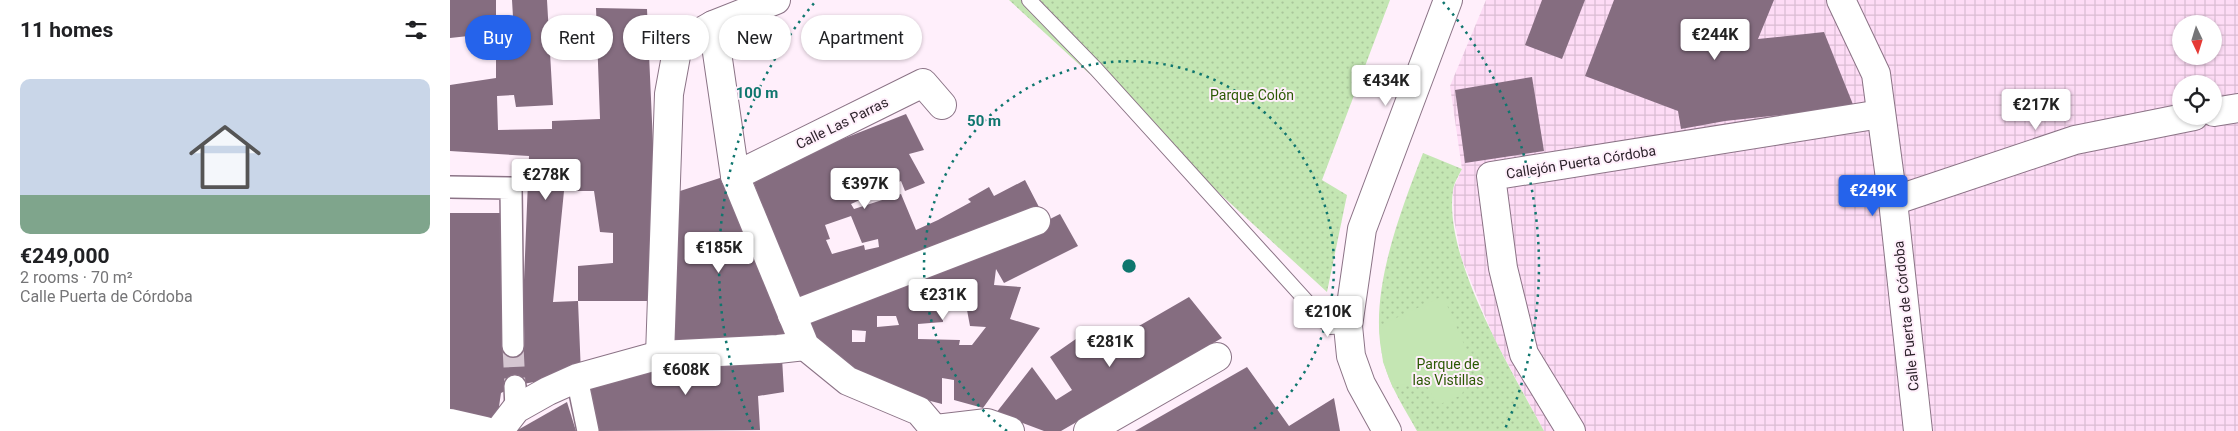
<!DOCTYPE html>
<html lang="en">
<head>
<meta charset="utf-8">
<style>
  body { margin:0; font-family:Roboto,sans-serif; background:#f6f6f6; color:#202124; height:100vh; display:flex; flex-direction:column; font-size:19px; white-space:nowrap }
  * { box-sizing:border-box; margin:0 }
  p { font-size:16px; color:#757577 }
  .icon { flex:none; width:28px; height:28px; fill:none; stroke:currentColor; stroke-width:2; stroke-linecap:round; stroke-linejoin:round }
  .map { position:relative; flex:1; overflow:hidden }
  .side { display:flex; flex-direction:column; background:#fff; width:450px }
  .side>* { flex:none }
  .guide { position:absolute; left:15px; top:15px; width:475px; height:45px; display:flex; gap:10px }
  .needle { width:32px; rotate:176deg }
  .tools { position:absolute; left:1722px; top:15px; display:grid; gap:10px }
  .tools a { display:grid; place-items:center; width:50px; height:50px; border-radius:50%; background:#fff; box-shadow:0 1px 4px #0004; font-size:25px }
  .price { position:absolute; translate:-50% -42px; padding:0 11px; border-radius:5px; background:#fff; color:#222; font-size:16px; line-height:32px; filter:drop-shadow(0 1px 2px #0008) }
  .price::after { content:''; position:absolute; left:50%; top:30px; width:15px; height:11px; margin-left:-8px; background:inherit; clip-path:polygon(0 0,100% 0,50% 100%) }
  .price.current { background:#2563eb; color:#fff }
  ul { padding:0; list-style:none }
  li { display:grid; align-content:center; gap:10px; height:265px; padding:0 20px }
  li span { display:grid; place-items:center; height:155px; border-radius:10px; color:#555 }
  li>.icon { margin-inline-start:auto }
  span .icon { width:90px; height:90px; fill:#fffc; stroke-width:1 }
  li b { font-size:21px }
  h2 { display:flex; justify-content:space-between; align-items:center; height:60px; padding:0 20px; font-size:21px }
  .pill { padding:0 18px; border-radius:22px; background:#fff; box-shadow:0 1px 4px #0004; font-size:18px; line-height:45px }
  .pill.current { background:#2563eb; color:#fff }
  main { display:flex; flex:1; min-height:0 }
  .map>svg:first-child { display:block }
  .industrial { fill:url(#industrial-grid); fill-rule:evenodd }
  .park { fill:url(#park-dots) }
  .garden { fill:#c4e6b3 }
  .building { fill:#856d80; fill-rule:evenodd }
  .lines { fill:none; stroke-linecap:round; stroke-linejoin:round }
  .pedestrian-tunnel { stroke:#d5c6d1; stroke-width:21; stroke-dasharray:21 11; stroke-linecap:butt }
  .service-casing { stroke:#8b7386; stroke-width:16 }
  .pedestrian-casing { stroke:#8b7386; stroke-width:24 }
  .minor-casing { stroke:#8b7386; stroke-width:30 }
  .service { stroke:#fff; stroke-width:14 }
  .pedestrian { stroke:#fff; stroke-width:21 }
  .minor { stroke:#fff; stroke-width:28 }
  .ring { fill:none; stroke:#0f766e; stroke-width:2.5; stroke-dasharray:2.5 5 }
  .labels { text-anchor:middle; stroke-width:4; stroke-linejoin:round; paint-order:stroke }
  .park-label { font-size:14px; fill:#2c5904; stroke:#ffeffb }
  .street-label { font-size:14px; fill:#2c222a; stroke:#ffeffb }
  .centre { fill:#0f766e; stroke:#ffeffb; stroke-width:2.5 }
  .ring-label { font-size:15px; text-anchor:middle; font-weight:bold; fill:#0f766e; stroke:#ffeffb; stroke-width:4; stroke-linejoin:round; paint-order:stroke }
</style>
</head>
<body>
<main>
<section class="side">
<h2>11 homes<svg class="icon" aria-label="filters" viewBox="0 0 24 24"><path d="M4 7h16M4 17h16"/><circle cx="9" cy="7" r="2"/><circle cx="15" cy="17" r="2"/></svg></h2>
<ul>
<li><span style="background:linear-gradient(#c9d6e8 75%,#7fa58c 0)"><svg class="icon" aria-label="home" viewBox="0 0 24 24"><path d="M3 11l9-7 9 7M6 9v11h12V9"/></svg></span><div><b>€249,000</b><p>2 rooms · 70 m²</p><p>Calle Puerta de Córdoba</p></div></li>
</ul>
</section>
<div class="map">
<svg width="1788" height="431" viewBox="0 0 1788 431">
  <defs>
    <pattern id="industrial-grid" width="8" height="8" patternUnits="userSpaceOnUse" patternTransform="scale(1.25)"><rect width="8" height="8" fill="#fedcf6"/><path d="M0 4h8M4 0v8" fill="none" stroke="#dabcd3"/></pattern>
    <pattern id="park-dots" width="8" height="8" patternUnits="userSpaceOnUse" patternTransform="scale(1.25)"><rect width="8" height="8" fill="#c4e6b3"/><path d="M2 2h.1M6 6h.1" fill="none" stroke="#a9c59a" stroke-width="1.8" stroke-linecap="round"/></pattern>
  </defs>
  <rect width="100%" height="100%" fill="#ffeffb"/>
  <path class="industrial" d="M1036,0h752v431h-694l-50,-93 -33,-81 -7,-38 -1,-30 9,-20 -12,-83zM1731,24h33v32h-33zM1731,84h33v32h-33z"/>
  <g class="park">
    <polygon points="559,0 940,0 872,180 897,195 877,292"/>
    <path d="M973,153l39,16c-3,6 -8,14 -9,21 -10,68 59,181 91,241h-127c-12,-22 -27,-44 -33,-68 -18,-65 16,-150 39,-210z"/>
  </g>
  <polygon class="garden" points="993,296 1021,360 1012,395 988,405 972,379 943,388 933,362 929,326"/>
  <g class="building">
    <polygon points="0,0 46,0 46,18 63,17 62,0 97,0 103,105 66,107 64,95 47,96 48,130 102,129 102,121 150,119 146,8 197,9 205,189 202,301 128,301 128,266 163,263 163,233 150,232 144,191 114,191 103,302 128,301 131,374 67,385 51,393 46,427 0,419 0,213 53,213 63,346 75,345 73,305 79,156 0,151 0,85 46,78 46,33 0,38"/>
    <polygon points="1092,0 1135,0 1112,59 1075,45"/>
    <polygon points="1164,0 1324,0 1308,39 1374,32 1404,107 1275,121 1231,129 1228,111 1135,76"/>
    <polygon points="1082,77 1094,151 1015,163 1005,90"/>
    <path d="M456,114l18,36 -15,4 16,29 -20,8 -4,-10 -50,23 3,5 47,-15 15,36 22,-10 33,-18 -3,-3 21,-12 5,9 31,-16 15,29 -239,95 -22,-52 -28,-77zM401,216l11,27 16,-4 1,8 -14,3 -1,-5 -32,9 -6,-14 4,-1 -5,-14z"/>
    <polygon points="276,176 346,338 215,346 227,192"/>
    <path d="M610,214l18,32 -74,37 -8,-14 -2,16 27,2 -11,32 30,9 -57,80 -29,-8v-20l-12,-2v26l-46,-12 -76,-40 -18,-33 224,-88zM514,294l6,32 16,1 -14,18h-13l1,-5 -42,-1v-15l25,-2 -1,-24zM427,316h19l3,9 -22,2zM402,330l14,1 -1,11h-13z"/>
    <polygon points="739,297 772,338 611,431 594,431 546,413 582,367 606,400 622,390 600,357 633,334 644,352"/>
    <polygon points="332,358 334,392 308,396 310,430 146,431 136,382 216,363"/>
    <polygon points="797,367 839,426 884,398 890,431 685,431"/>
    <polygon points="117,402 126,431 66,431"/>
  </g>
  <g class="lines">
    <polyline class="pedestrian-tunnel" points="63,346 65,386"/>
    <defs>
      <polyline id="service" points="579,0 646,69 880,327 898,326"/>
      <g id="pedestrian">
        <polyline points="0,187 61,188 63,346"/>
        <polyline points="127,378 138,431"/>
        <polyline points="65,386 66,409"/>
      </g>
      <g id="minor">
        <polyline points="1391,0 1426,74 1443,201 1468,431"/>
        <polyline points="263,25 285,176 355,346 398,381 469,411 486,431"/>
        <polyline points="1764,112 1788,108"/>
        <polyline points="285,176 473,83 492,105"/>
        <polyline points="1443,201 1625,140 1744,116"/>
        <polyline points="342,315 586,221"/>
        <polyline points="210,355 219,94 228,45 263,25 326,0"/>
        <polyline points="0,423 35,431"/>
        <polyline points="486,429 537,423 560,431"/>
        <polyline points="49,431 66,409 98,391 127,378 210,355 328,349 355,346"/>
        <polyline points="638,431 767,357"/>
        <polyline points="937,431 911,384 901,356 898,326 912,229 998,0"/>
        <polyline points="1121,431 1074,354 1053,268 1041,176 1431,114"/>
      </g>
    </defs>
    <use href="#service" class="service-casing"/>
    <use href="#pedestrian" class="pedestrian-casing"/>
    <use href="#minor" class="minor-casing"/>
    <use href="#service" class="service"/>
    <use href="#pedestrian" class="pedestrian"/>
    <use href="#minor" class="minor"/>
  </g>
  <g class="ring">
    <path d="M557 431A205 205 0 1 1 801 431"/>
    <path d="M303 429A410 410 0 0 1 365 2M993 2A410 410 0 0 1 1055 429"/>
  </g>
  <g class="labels">
    <g class="park-label">
      <text x="802" y="100">Parque Colón</text>
      <text x="998" y="369">Parque de<tspan x="998" dy="16">las Vistillas</tspan></text>
    </g>
    <g class="street-label">
      <text transform="translate(392 123) rotate(-26)" y="5">Calle Las Parras</text>
      <text transform="translate(1131 162) rotate(-9)" y="5">Callejón Puerta Córdoba</text>
      <text transform="translate(1456 316) rotate(-96)" y="5">Calle Puerta de Córdoba</text>
    </g>
  </g>
  <circle cx="679" cy="266" r="8" class="centre"/>
  <g class="ring-label">
    <text x="307" y="98">100 m</text>
    <text x="534" y="126">50 m</text>
  </g>
</svg>
<div class="tools">
<a><svg class="needle" viewBox="-14 -14 28 28"><path d="M0-13l5 13h-10z" fill="#e53935"/><path d="M0 13l5-13h-10z" fill="#757577"/></svg></a>
<a><svg class="icon" aria-label="locate" viewBox="0 0 24 24"><circle cx="12" cy="12" r="6"/><path d="M12 2v4M12 18v4M2 12h4M18 12h4"/></svg></a>
</div>
<b class="price" style="left:1265px;top:61px">€244K</b>
<b class="price" style="left:936px;top:107px">€434K</b>
<b class="price" style="left:1586px;top:131px">€217K</b>
<b class="price" style="left:96px;top:201px">€278K</b>
<b class="price" style="left:415px;top:210px">€397K</b>
<b class="price current" style="left:1423px;top:217px">€249K</b>
<b class="price" style="left:269px;top:274px">€185K</b>
<b class="price" style="left:493px;top:321px">€231K</b>
<b class="price" style="left:878px;top:338px">€210K</b>
<b class="price" style="left:660px;top:368px">€281K</b>
<b class="price" style="left:236px;top:396px">€608K</b>
<div class="guide">
<a class="pill current">Buy</a>
<a class="pill">Rent</a>
<a class="pill">Filters</a>
<a class="pill">New</a>
<a class="pill">Apartment</a>
</div>
</div>
</main>
</body>
</html>
